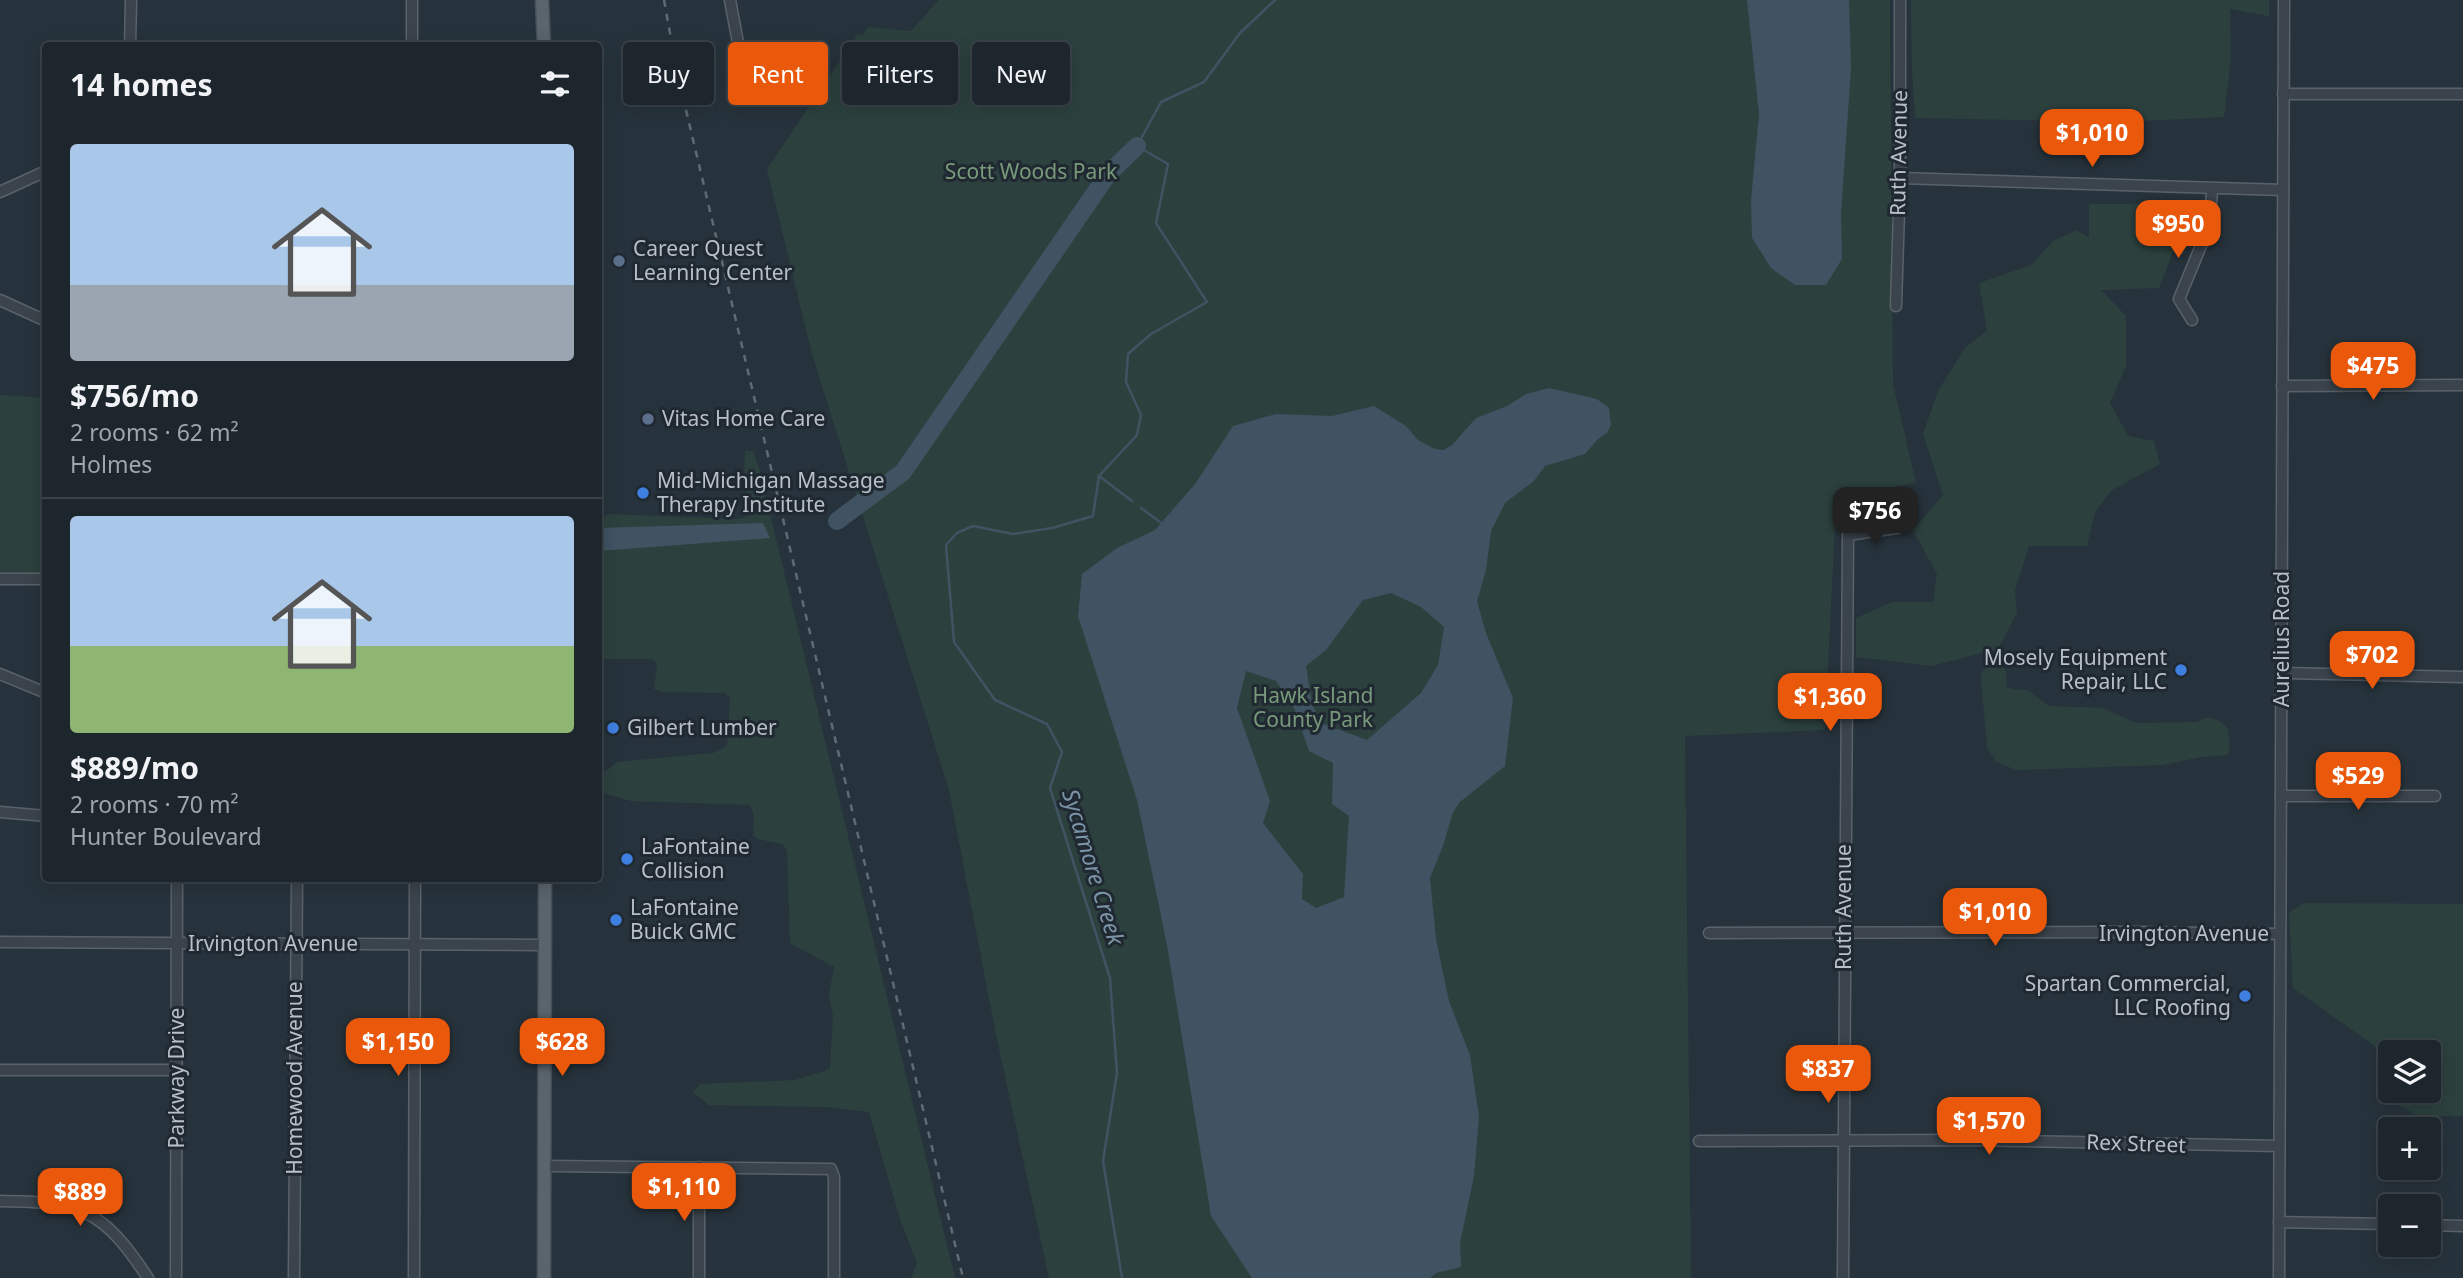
<!DOCTYPE html>
<html lang="en">
<head>
<meta charset="utf-8">
<style>
  body { margin:0; font-family:"Noto Sans",sans-serif; background:#2a3239; color:#f1f3f6; height:100vh; display:flex; flex-direction:column; font-size:26px; white-space:nowrap }
  * { box-sizing:border-box; margin:0 }
  p { font-size:23px; color:#a0a5aa }
  .icon { flex:none; width:38px; height:38px; fill:none; stroke:currentColor; stroke-width:2; stroke-linecap:round; stroke-linejoin:round }
  .map { position:relative; flex:1; overflow:hidden }
  .drawer { position:absolute; left:42px; top:42px; width:560px; height:840px; display:flex; flex-direction:column; background:#1d262d; border-radius:7px; box-shadow:0 4px 18px #0003,0 0 0 2px #3b4349 }
  .drawer>* { flex:none }
  .hud { position:absolute; left:623px; top:42px; width:665px; height:63px; display:flex; gap:14px }
  .buttons { position:absolute; left:2378px; top:1040px; display:grid; gap:14px }
  .buttons a { display:grid; place-items:center; width:63px; height:63px; border-radius:7px; background:#1d262d; box-shadow:0 4px 18px #0003,0 0 0 2px #3b4349; font-size:35px }
  .price { position:absolute; translate:-50% -60px; padding:0 16px; border-radius:14px; background:#ea580c; color:#fff; font-size:23px; line-height:46px; filter:drop-shadow(0 2px 4px #0008) }
  .price::after { content:''; position:absolute; left:50%; top:42px; width:21px; height:16px; margin-left:-10px; background:inherit; clip-path:polygon(0 0,100% 0,50% 100%) }
  .price.active { background:#222; color:#fff }
  ul { padding:0; list-style:none }
  li { display:grid; align-content:center; gap:14px; height:371px; padding:0 28px }
  li+li { border-top:2px solid #3b4349 }
  li span { display:grid; place-items:center; height:217px; border-radius:7px; color:#555 }
  li>.icon { margin-inline-start:auto }
  span .icon { width:126px; height:126px; fill:#fffc; stroke-width:1 }
  li b { font-size:30px }
  h2 { display:flex; justify-content:space-between; align-items:center; height:84px; padding:0 28px; font-size:30px }
  .tag { padding:0 24px; border-radius:7px; background:#1d262d; box-shadow:0 4px 18px #0003,0 0 0 2px #3b4349; font-size:24px; line-height:63px }
  .tag.active { background:#ea580c; color:#fff }
  .map>svg:first-child { display:block }
  .green { fill:#2c413e; fill-rule:evenodd }
  .water { fill:#3f5362; fill-rule:evenodd }
  .lines { fill:none; stroke-linecap:round; stroke-linejoin:round }
  .stream { stroke:#3f5362; stroke-width:2.5 }
  .river { stroke:#3f5362; stroke-width:18 }
  .minor-casing { stroke:#59626a; stroke-width:13 }
  .major-casing { stroke:#475058; stroke-width:15 }
  .minor { stroke:#3b444c; stroke-width:10 }
  .major { stroke:#59646c; stroke-width:12 }
  .rail { stroke:#5f6b74; stroke-width:2.5; stroke-dasharray:7 7; stroke-linecap:butt }
  .service-dot { fill:#5c6f8a; stroke:#202931; stroke-width:2.5 }
  .shop-dot { fill:#3f7fe0; stroke:#202931; stroke-width:2.5 }
  .labels { text-anchor:middle; stroke-width:6; stroke-linejoin:round; paint-order:stroke }
  .street-label { font-size:21px; fill:#b7bfc7; stroke:#202931 }
  .park-label { font-size:21px; fill:#789a7b; stroke:#202931 }
  .poi-label { font-size:21px; fill:#b7bfc7; stroke:#202931; text-anchor:start }
  .water-label { font-size:23px; font-style:italic; fill:#7b94a7; stroke:#202931 }
</style>
</head>
<body>
<div class="map">
<svg width="2463" height="1278" viewBox="0 0 2463 1278">
  <rect width="100%" height="100%" fill="#27333c"/>
  <g class="green">
    <polygon points="939,0 1890,0 1893,384 1916,483 1876,490 1878,515 1836,503 1825,730 1685,736 1691,1278 1049,1278 996,1035 949,790 812,354 767,169 858,34 863,35 868,27 911,31"/>
    <polygon points="1911,0 2269,0 2269,16 2230,9 2231,58 2224,117 2119,122 1915,118 1912,70"/>
    <polygon points="2089,204 2201,204 2184,255 2173,252 2159,288 2101,290 2126,316 2126,366 2110,403 2128,436 2154,441 2160,464 2112,490 2095,512 2087,546 2029,546 2015,590 2017,613 1998,649 1931,666 1856,657 1856,618 1892,602 1933,602 1937,574 1913,530 1943,495 1923,434 1938,391 1965,348 1987,331 1979,283 2031,265 2053,241 2077,230 2089,238"/>
    <polygon points="0,395 45,398 45,578 0,577"/>
    <polygon points="745,451 753,451 759,468 955,1278 911,1278 917,1263 901,1222 869,1112 825,1107 709,1105 693,1092 700,1084 795,1080 830,1069 833,1016 829,995 834,967 790,943 787,851 783,844 757,839 753,835 754,815 750,805 631,801 603,793 603,773 617,762 713,753 727,746 730,698 725,693 662,692 654,689 657,664 652,659 599,659 599,519 608,514 739,519 749,516 744,468"/>
    <path d="M1987,663l15,2 4,7 1,15 4,2 16,1 22,16 54,2 33,15 61,-1c13,-8 21,-3 31,7l2,21 -2,5 -27,2 -38,8 -147,5 -19,-8 -10,-14 -6,-72z"/>
    <path d="M2303,903l160,1v212h-45l-29,-16 -10,-51 -86,-61 -4,-75zM2390,1052h39v38h-39z"/>
  </g>
  <g class="water">
    <polygon points="1747,0 1849,0 1851,68 1841,214 1842,259 1826,285 1795,285 1771,268 1752,238 1751,200 1759,114"/>
    <path d="M1549,388l48,11 12,9 2,17 -4,8 -9,6 -13,15 -40,12 -11,15 -29,22 -14,28 -5,39 -9,31 9,32 27,65 -8,68 -45,36 -7,10 -10,34 -13,32 6,61 13,62 21,54 9,62 -5,59 -14,67 1,24 -25,6 -6,5h-178l-41,-62 -44,-271 -30,-145 -59,-184 4,-42 35,-26 38,-18 40,-46 38,-58 43,-12 56,2 42,-10 32,20 12,14 17,9 8,1 9,-5 24,-27 31,-12 19,-12zM1391,593l30,14 23,20 -6,38 -17,28 -54,47 -46,-17 -9,-19 -6,-38 20,-16 37,-50zM1246,671l30,10 19,29 14,41 24,12 -1,41 17,12 -5,81 -28,11 -14,-9 1,-25 -40,-51 7,-22 -33,-93z"/>
    <polygon points="763,523 770,538 599,551 599,528"/>
  </g>
  <g class="lines">
    <g class="stream">
      <polyline points="1099,476 1132,501"/>
      <polyline points="1141,508 1164,525"/>
      <polyline points="1122,1278 1103,1161 1117,1073 1110,978 1050,788 1062,752 1047,724 995,700 954,642 946,545 957,533 973,526 1013,534 1052,528 1093,516 1099,476 1137,435 1141,415 1126,382 1128,354 1151,334 1207,302 1156,223 1168,164 1137,146 1161,102 1204,82 1240,33 1275,0"/>
    </g>
    <polyline class="river" points="837,521 903,472 1108,174 1137,146"/>
    <defs>
      <g id="minor">
        <polyline points="412,0 412,46"/>
        <polyline points="730,0 742,64"/>
        <polyline points="130,46 131,0"/>
        <polyline points="2283,94 2463,94"/>
        <polyline points="1900,178 2283,190"/>
        <polyline points="0,192 46,171"/>
        <polyline points="0,300 46,321"/>
        <polyline points="1896,306 1900,178 1900,0"/>
        <polyline points="2192,320 2179,299 2210,224 2212,189"/>
        <polyline points="2282,386 2463,385"/>
        <polyline points="0,579 46,579"/>
        <polyline points="2282,673 2463,677"/>
        <polyline points="0,674 46,693"/>
        <polyline points="2281,796 2435,796"/>
        <polyline points="0,812 46,816"/>
        <polyline points="1709,933 2132,932 2280,934"/>
        <polyline points="0,942 545,945"/>
        <polyline points="0,1070 177,1070"/>
        <polyline points="1699,1141 1968,1140 2279,1146"/>
        <polyline points="545,1166 831,1169 834,1177 834,1278"/>
        <path d="M0,1201c81,1 102,7 148,77"/>
        <polyline points="2279,1222 2390,1224"/>
        <polyline points="2429,1225 2463,1226"/>
        <polyline points="176,1278 177,878"/>
        <polyline points="294,1278 297,878"/>
        <polyline points="414,1278 415,878"/>
        <polyline points="699,1278 699,1167"/>
        <polyline points="1843,1278 1848,535 1897,528"/>
        <polyline points="2279,1278 2284,0"/>
      </g>
      <g id="major">
        <polyline points="542,0 544,46"/>
        <polyline points="544,1278 545,878"/>
      </g>
    </defs>
    <use href="#minor" class="minor-casing"/>
    <use href="#major" class="major-casing"/>
    <use href="#minor" class="minor"/>
    <use href="#major" class="major"/>
    <polyline class="rail" points="664,0 677,72 963,1278"/>
  </g>
  <g class="service-dot">
    <circle cx="619" cy="261" r="7"/>
    <circle cx="648" cy="419" r="7"/>
  </g>
  <g class="shop-dot">
    <circle cx="643" cy="493" r="7"/>
    <circle cx="2181" cy="670" r="7"/>
    <circle cx="613" cy="728" r="7"/>
    <circle cx="627" cy="859" r="7"/>
    <circle cx="616" cy="920" r="7"/>
    <circle cx="2245" cy="996" r="7"/>
  </g>
  <g class="labels">
    <g class="street-label">
      <text transform="translate(1899 153) rotate(-89)" y="7">Ruth Avenue</text>
      <text transform="translate(2282 639) rotate(-90)" y="7">Aurelius Road</text>
      <text transform="translate(1844 907) rotate(-90)" y="7">Ruth Avenue</text>
      <text x="2184" y="941">Irvington Avenue</text>
      <text x="273" y="951">Irvington Avenue</text>
      <text transform="translate(177 1078) rotate(-90)" y="7">Parkway Drive</text>
      <text transform="translate(295 1078) rotate(-90)" y="7">Homewood Avenue</text>
      <text transform="translate(2136 1144) rotate(2)" y="7">Rex Street</text>
    </g>
    <g class="park-label">
      <text x="1031" y="179">Scott Woods Park</text>
      <text x="1313" y="703">Hawk Island<tspan x="1313" dy="24">County Park</tspan></text>
    </g>
    <g class="poi-label">
      <text x="633" y="256">Career Quest<tspan x="633" dy="24">Learning Center</tspan></text>
      <text x="662" y="426">Vitas Home Care</text>
      <text x="657" y="488">Mid-Michigan Massage<tspan x="657" dy="24">Therapy Institute</tspan></text>
      <text x="2167" y="665" text-anchor="end">Mosely Equipment<tspan x="2167" dy="24">Repair, LLC</tspan></text>
      <text x="627" y="735">Gilbert Lumber</text>
      <text x="641" y="854">LaFontaine<tspan x="641" dy="24">Collision</tspan></text>
      <text x="630" y="915">LaFontaine<tspan x="630" dy="24">Buick GMC</tspan></text>
      <text x="2231" y="991" text-anchor="end">Spartan Commercial,<tspan x="2231" dy="24">LLC Roofing</tspan></text>
    </g>
    <g class="water-label">
      <text transform="translate(1093 867) rotate(73)" y="8">Sycamore Creek</text>
    </g>
  </g>
</svg>
<div class="buttons">
<a><svg class="icon" aria-label="layers" viewBox="0 0 24 24"><path d="M12 4l9 5-9 5-9-5zM3 14l9 5 9-5"/></svg></a>
<a>+</a>
<a>−</a>
</div>
<b class="price" style="left:2092px;top:169px">$1,010</b>
<b class="price" style="left:2178px;top:260px">$950</b>
<b class="price" style="left:2373px;top:402px">$475</b>
<b class="price active" style="left:1875px;top:547px">$756</b>
<b class="price" style="left:2372px;top:691px">$702</b>
<b class="price" style="left:1830px;top:733px">$1,360</b>
<b class="price" style="left:2358px;top:812px">$529</b>
<b class="price" style="left:1995px;top:948px">$1,010</b>
<b class="price" style="left:398px;top:1078px">$1,150</b>
<b class="price" style="left:562px;top:1078px">$628</b>
<b class="price" style="left:1828px;top:1105px">$837</b>
<b class="price" style="left:1989px;top:1157px">$1,570</b>
<b class="price" style="left:684px;top:1223px">$1,110</b>
<b class="price" style="left:80px;top:1228px">$889</b>
<div class="hud">
<a class="tag">Buy</a>
<a class="tag active">Rent</a>
<a class="tag">Filters</a>
<a class="tag">New</a>
</div>
<section class="drawer">
<h2>14 homes<svg class="icon" aria-label="filters" viewBox="0 0 24 24"><path d="M4 7h16M4 17h16"/><circle cx="9" cy="7" r="2"/><circle cx="15" cy="17" r="2"/></svg></h2>
<ul>
<li><span style="background:linear-gradient(#a9c7e8 65%,#9aa5b1 0)"><svg class="icon" aria-label="home" viewBox="0 0 24 24"><path d="M3 11l9-7 9 7M6 9v11h12V9"/></svg></span><div><b>$756/mo</b><p>2 rooms · 62 m²</p><p>Holmes</p></div></li>
<li><span style="background:linear-gradient(#a9c7e8 60%,#8fb573 0)"><svg class="icon" aria-label="home" viewBox="0 0 24 24"><path d="M3 11l9-7 9 7M6 9v11h12V9"/></svg></span><div><b>$889/mo</b><p>2 rooms · 70 m²</p><p>Hunter Boulevard</p></div></li>
</ul>
</section>
</div>
</body>
</html>
